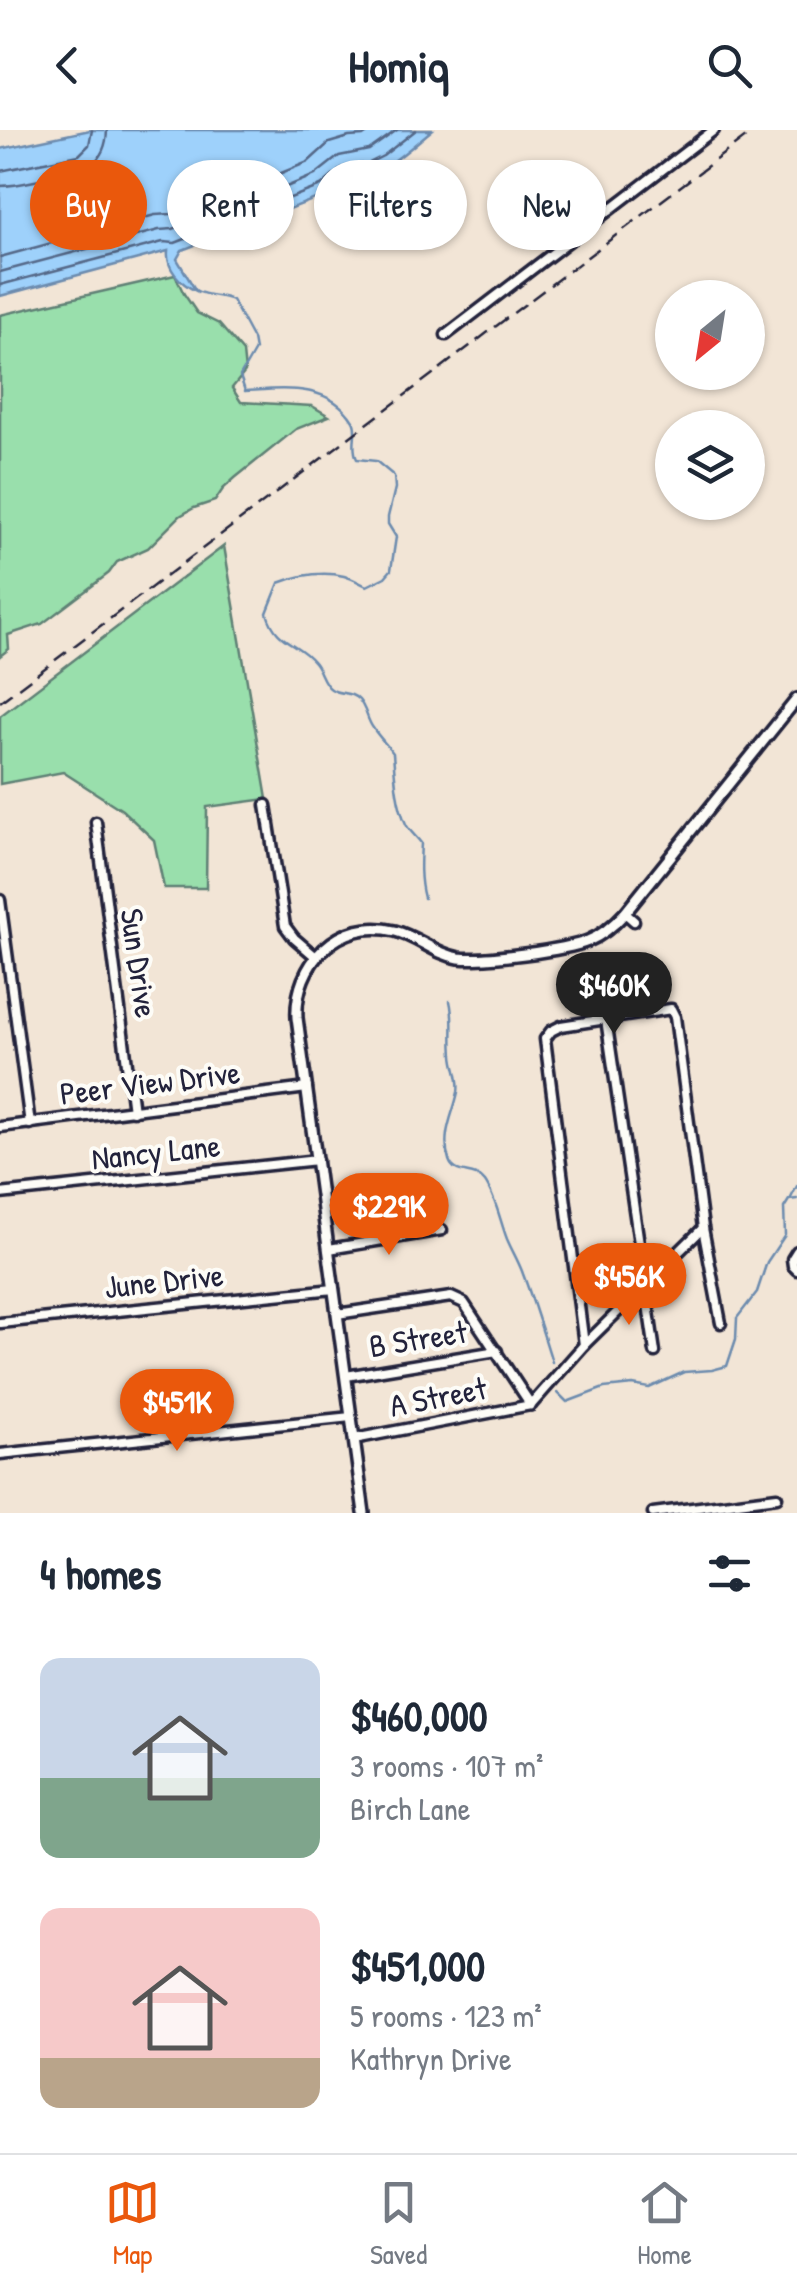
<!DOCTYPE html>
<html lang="en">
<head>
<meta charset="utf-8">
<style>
  body { margin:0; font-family:"Patrick Hand",sans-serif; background:#f2f2f3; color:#1f2937; height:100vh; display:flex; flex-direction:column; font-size:38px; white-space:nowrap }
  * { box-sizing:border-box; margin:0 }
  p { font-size:32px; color:#747a83 }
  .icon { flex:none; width:55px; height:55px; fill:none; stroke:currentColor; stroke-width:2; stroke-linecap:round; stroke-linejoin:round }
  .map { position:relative; height:1383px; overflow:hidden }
  .details { display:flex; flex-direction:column; background:#fff; flex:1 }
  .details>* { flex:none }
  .hud { position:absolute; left:30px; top:30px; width:738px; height:90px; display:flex; gap:20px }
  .needle { width:65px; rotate:210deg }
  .controls { position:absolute; left:655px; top:150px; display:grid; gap:20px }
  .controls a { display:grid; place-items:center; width:110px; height:110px; border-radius:50%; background:#fff; box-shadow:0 2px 8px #0004; font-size:50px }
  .price { position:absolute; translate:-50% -85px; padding:0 22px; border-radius:35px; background:#ea580c; color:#fff; font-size:32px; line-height:65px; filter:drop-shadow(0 2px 5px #0008) }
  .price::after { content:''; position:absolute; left:50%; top:60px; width:30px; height:22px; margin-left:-15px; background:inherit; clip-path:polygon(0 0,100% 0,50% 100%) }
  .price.on { background:#222; color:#fff }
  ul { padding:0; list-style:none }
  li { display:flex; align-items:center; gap:30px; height:250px; padding:0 40px }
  li span { display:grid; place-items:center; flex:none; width:280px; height:200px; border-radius:20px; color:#555 }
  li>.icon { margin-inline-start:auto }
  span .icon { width:120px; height:120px; fill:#fffc; stroke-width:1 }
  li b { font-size:42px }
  h2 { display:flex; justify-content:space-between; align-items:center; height:120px; padding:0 40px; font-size:42px }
  .pill { padding:0 35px; border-radius:45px; background:#fff; box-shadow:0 2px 8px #0004; font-size:35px; line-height:90px }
  .pill.on { background:#ea580c; color:#fff }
  header { display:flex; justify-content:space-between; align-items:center; height:130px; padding:0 40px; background:#fff; font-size:45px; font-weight:700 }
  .tabs { display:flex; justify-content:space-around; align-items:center; height:140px; border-top:2px solid #e0e1e3; background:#fff; font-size:28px; color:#747a83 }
  .tabs a { display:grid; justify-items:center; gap:5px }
  .tabs .on { color:#ea580c }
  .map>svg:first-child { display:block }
  .green { fill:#99dfac; stroke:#5e8074; stroke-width:2.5 }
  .water { fill:#9ed1fb; stroke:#6c8bae; stroke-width:2.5 }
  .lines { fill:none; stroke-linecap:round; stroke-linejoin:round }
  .shore { stroke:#546888; stroke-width:2.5 }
  .stream { stroke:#6c8bae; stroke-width:2.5 }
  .minor-casing { stroke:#22223b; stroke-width:15 }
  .tertiary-casing { stroke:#22223b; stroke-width:16 }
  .minor { stroke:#fdfcf7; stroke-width:8 }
  .tertiary { stroke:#fdfcf7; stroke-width:9 }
  .rail { stroke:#22223b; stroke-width:2.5; stroke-dasharray:15 8; stroke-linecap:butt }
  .labels { text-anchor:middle; stroke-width:8; stroke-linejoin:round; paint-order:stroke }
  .street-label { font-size:32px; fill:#22223b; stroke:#fdfcf7 }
</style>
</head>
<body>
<header><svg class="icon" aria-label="back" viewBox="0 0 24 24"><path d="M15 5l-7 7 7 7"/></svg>Homiq<svg class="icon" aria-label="search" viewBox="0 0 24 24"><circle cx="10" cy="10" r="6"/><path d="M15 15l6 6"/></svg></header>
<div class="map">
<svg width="797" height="1383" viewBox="0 0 797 1383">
  <rect width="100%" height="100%" fill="#f2e5d6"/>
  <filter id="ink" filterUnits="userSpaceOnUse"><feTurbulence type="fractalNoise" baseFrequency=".01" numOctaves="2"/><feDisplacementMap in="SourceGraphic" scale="20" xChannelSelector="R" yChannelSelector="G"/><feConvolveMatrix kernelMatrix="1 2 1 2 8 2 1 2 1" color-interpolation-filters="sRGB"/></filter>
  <g filter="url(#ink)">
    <g class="green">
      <polygon points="175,145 184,164 197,183 219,194 243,222 245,242 232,258 241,272 312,276 329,286 296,299 235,348 223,359 215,371 194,378 180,386 148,418 117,432 109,443 42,494 8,505 9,519 0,526 0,185"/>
      <polygon points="224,416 267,669 207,677 206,758 164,758 154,710 122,680 63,642 0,654 0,586"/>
    </g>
    <path class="water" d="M90,0h342c-16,13 -32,29 -51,39 -14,7 -19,2 -30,6 -8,4 -17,14 -25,20l-144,55 -5,9 19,32c-16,-8 -30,-22 -28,-40l-168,45v-147z"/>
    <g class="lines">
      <g class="shore">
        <polyline points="0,41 79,25 89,15 92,0"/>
        <path d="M0,56c17,0 33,-5 49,-8 31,-7 57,-10 58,-48"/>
        <polyline points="0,127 155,85 171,84 269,48 308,32 329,13 349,7 363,6 372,0"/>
        <polyline points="0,142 159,100 173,99 274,62 315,45 339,26 369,20 397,0"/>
        <polyline points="0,155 163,112 175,113 321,56 342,38 354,34 367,34 383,26 416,0"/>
      </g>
      <g class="stream">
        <path d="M195,160c15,8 26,4 37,10l21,39 2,11 -15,26 5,15c37,-2 84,-9 108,30 6,10 -3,24 4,38l19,2 18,15 1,12 -7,29v7l8,13 -5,33 -6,7 -18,9c-7,-3 -15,-8 -23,-10 -22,-5 -44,-1 -65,7l-12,30c9,31 30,28 47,49 7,8 8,21 17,27 9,6 20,2 28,11 7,8 8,20 14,28 6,9 14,17 20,25 2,24 3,49 13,71 3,7 10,12 15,19 -1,19 -2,36 3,55"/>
        <path d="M450,871c5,20 0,41 4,61 2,11 6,19 4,30 -5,24 -17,42 -9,68 6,18 25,7 36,22 11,16 15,39 22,57 5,12 12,23 16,35 11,29 20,59 29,88"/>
        <polyline points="791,1068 797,1056"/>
        <polyline points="558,1263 567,1272 604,1258 633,1255 649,1258 684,1242 712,1240 727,1236 736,1209 737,1188 757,1162 767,1132 785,1105 784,1078 789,1070 797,1069"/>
      </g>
      <defs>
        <g id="minor">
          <polyline points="446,205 714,0"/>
          <polyline points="266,675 285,796 294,808 316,827"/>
          <polyline points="96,692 133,981"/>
          <polyline points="0,770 30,994"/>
          <polyline points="625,783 634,791"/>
          <polyline points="606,889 655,1222"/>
          <polyline points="0,997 307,958"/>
          <polyline points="0,1064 317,1030"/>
          <polyline points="329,1119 442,1100"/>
          <polyline points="797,1121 792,1129 793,1136 797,1140"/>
          <polyline points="337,1184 451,1167 464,1173 531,1275"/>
          <polyline points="0,1193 334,1159"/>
          <polyline points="584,1215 545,909 551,901 561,896 671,879 675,887 703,1098 721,1193"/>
          <polyline points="346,1246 497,1221"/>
          <polyline points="531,1275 584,1215 703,1098"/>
          <polyline points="354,1309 531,1275"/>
          <polyline points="0,1324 351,1287"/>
          <polyline points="653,1383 777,1367"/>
        </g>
        <path id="tertiary" d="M364,1383l-67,-495c-3,-54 42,-101 98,-87 23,6 40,23 64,27 24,3 107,-8 129,-17 15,-6 26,-16 37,-28l172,-214"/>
      </defs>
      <use href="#minor" class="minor-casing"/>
      <use href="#tertiary" class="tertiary-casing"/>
      <use href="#minor" class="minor"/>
      <use href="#tertiary" class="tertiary"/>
      <polyline class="rail" points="0,572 755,0"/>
    </g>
  </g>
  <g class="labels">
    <g class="street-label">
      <text transform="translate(139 833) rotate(82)" y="11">Sun Drive</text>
      <text transform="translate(150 953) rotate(-7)" y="11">Peer View Drive</text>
      <text transform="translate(156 1022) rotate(-6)" y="11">Nancy Lane</text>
      <text transform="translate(164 1151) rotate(-6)" y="11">June Drive</text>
      <text transform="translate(418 1209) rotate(-9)" y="11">B Street</text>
      <text transform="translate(438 1267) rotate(-11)" y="11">A Street</text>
    </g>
  </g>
</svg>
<div class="controls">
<a><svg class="needle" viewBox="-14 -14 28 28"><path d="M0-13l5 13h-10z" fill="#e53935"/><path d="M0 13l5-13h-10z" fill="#747a83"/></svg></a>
<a><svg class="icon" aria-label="layers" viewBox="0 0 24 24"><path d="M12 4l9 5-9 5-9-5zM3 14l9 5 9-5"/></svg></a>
</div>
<b class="price on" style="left:614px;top:907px">$460K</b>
<b class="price" style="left:389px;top:1128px">$229K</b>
<b class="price" style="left:629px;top:1198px">$456K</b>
<b class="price" style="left:177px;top:1324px">$451K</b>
<div class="hud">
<a class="pill on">Buy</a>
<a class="pill">Rent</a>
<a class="pill">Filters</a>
<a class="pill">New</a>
</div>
</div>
<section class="details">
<h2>4 homes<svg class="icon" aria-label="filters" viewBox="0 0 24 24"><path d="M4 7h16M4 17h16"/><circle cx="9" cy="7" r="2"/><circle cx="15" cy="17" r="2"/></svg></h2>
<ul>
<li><span style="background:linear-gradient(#c9d6e8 60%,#7fa58c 0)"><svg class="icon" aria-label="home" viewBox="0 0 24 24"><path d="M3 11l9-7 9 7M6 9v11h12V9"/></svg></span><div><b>$460,000</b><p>3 rooms · 107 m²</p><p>Birch Lane</p></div></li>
<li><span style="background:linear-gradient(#f6c9c9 75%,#b9a48a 0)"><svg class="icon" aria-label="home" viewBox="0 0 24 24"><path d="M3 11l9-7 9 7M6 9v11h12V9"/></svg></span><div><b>$451,000</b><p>5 rooms · 123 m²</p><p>Kathryn Drive</p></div></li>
</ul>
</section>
<nav class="tabs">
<a class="on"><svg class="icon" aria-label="map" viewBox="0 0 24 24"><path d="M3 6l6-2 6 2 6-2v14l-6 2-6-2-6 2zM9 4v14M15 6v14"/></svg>Map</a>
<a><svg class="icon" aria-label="saved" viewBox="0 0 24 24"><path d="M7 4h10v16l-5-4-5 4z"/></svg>Saved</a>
<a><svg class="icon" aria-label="home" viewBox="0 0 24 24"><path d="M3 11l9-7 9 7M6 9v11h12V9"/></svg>Home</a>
</nav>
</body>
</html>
